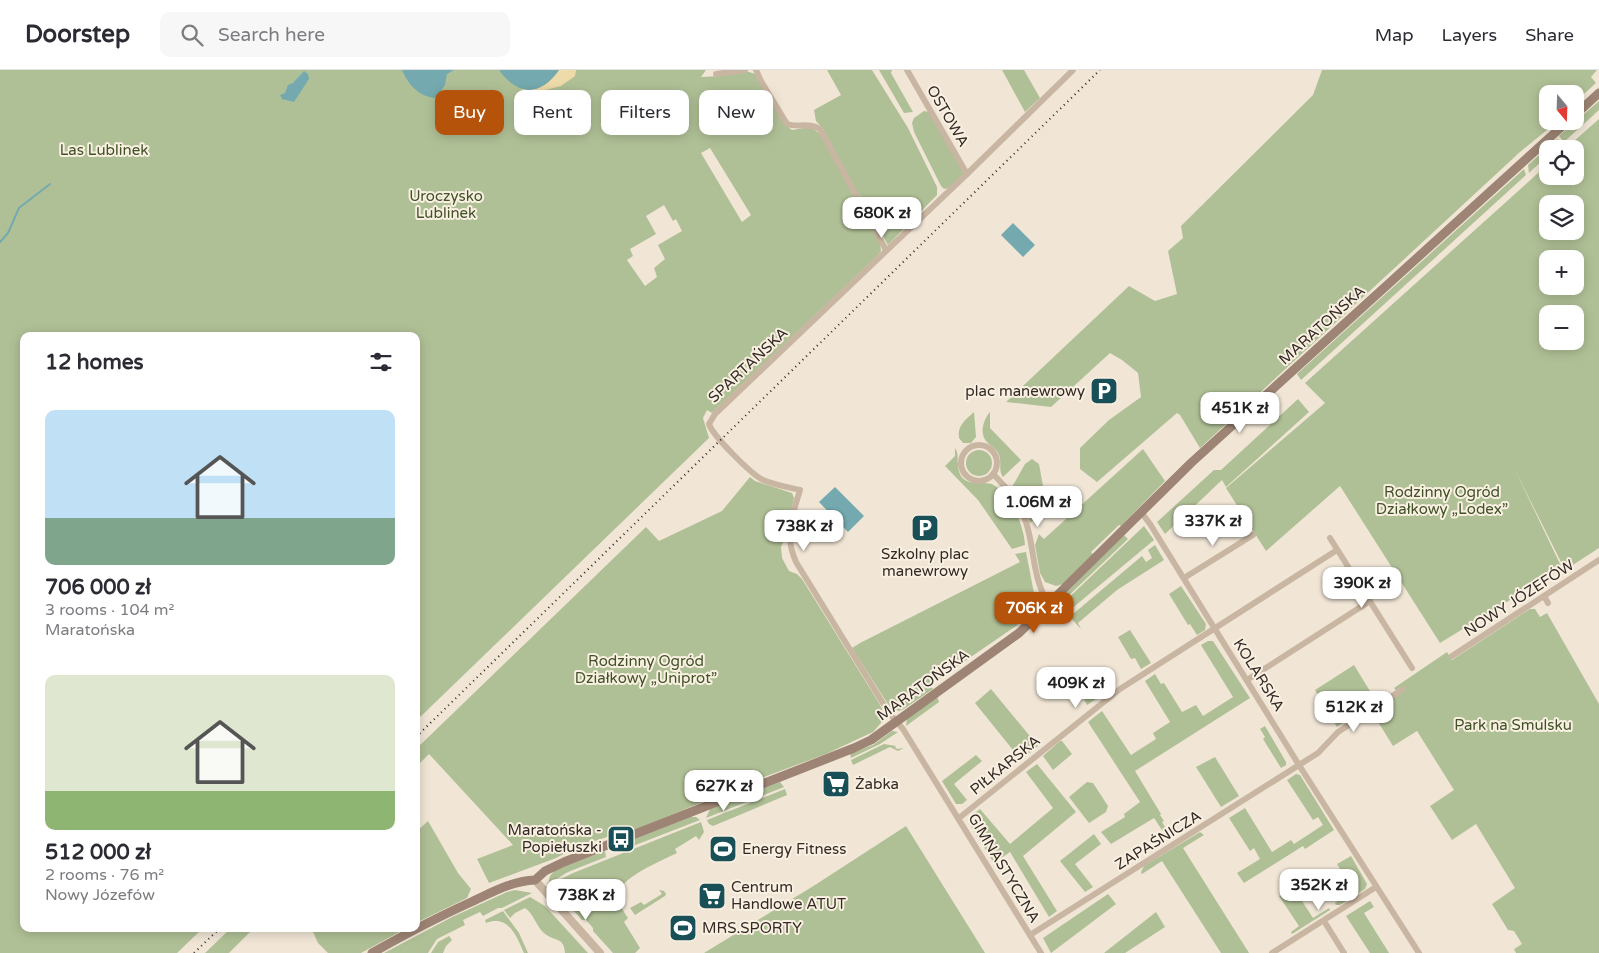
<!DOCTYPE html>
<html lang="en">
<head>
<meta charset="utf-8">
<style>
  body { margin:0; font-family:"Varela Round",sans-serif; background:#f7f7f7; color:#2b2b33; height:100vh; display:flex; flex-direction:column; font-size:19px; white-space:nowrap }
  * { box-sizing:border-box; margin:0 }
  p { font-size:16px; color:#7c7c81 }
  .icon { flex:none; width:28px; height:28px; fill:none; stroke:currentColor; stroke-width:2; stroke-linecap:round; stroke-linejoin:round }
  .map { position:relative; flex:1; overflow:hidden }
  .details { position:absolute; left:20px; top:262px; width:400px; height:600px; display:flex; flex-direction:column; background:#fff; border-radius:10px; box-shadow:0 2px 12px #0003 }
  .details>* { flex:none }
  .hud { position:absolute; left:435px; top:20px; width:475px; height:45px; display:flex; gap:10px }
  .needle { width:32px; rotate:161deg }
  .fabs { position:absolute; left:1539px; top:15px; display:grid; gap:10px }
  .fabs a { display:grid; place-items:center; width:45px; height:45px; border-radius:10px; background:#fff; box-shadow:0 2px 12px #0003; font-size:25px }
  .price { position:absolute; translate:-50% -42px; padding:0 11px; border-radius:10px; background:#fff; color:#222; font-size:16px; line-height:32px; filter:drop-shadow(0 1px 2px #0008) }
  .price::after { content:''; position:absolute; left:50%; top:30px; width:15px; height:11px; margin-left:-8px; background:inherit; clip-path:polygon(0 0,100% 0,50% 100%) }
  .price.active { background:#b45309; color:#fff }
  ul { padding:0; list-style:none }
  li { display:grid; align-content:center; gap:10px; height:265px; padding:0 25px }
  li span { display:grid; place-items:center; height:155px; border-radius:10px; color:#555 }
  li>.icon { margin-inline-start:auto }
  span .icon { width:90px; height:90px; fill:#fffc; stroke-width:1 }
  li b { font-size:21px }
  h2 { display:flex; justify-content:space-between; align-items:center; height:60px; padding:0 25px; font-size:21px }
  .chip { padding:0 18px; border-radius:10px; background:#fff; box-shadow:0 2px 12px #0003; font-size:18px; line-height:45px }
  .chip.active { background:#b45309; color:#fff }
  header { display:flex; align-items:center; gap:30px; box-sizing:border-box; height:70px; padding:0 25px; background:#fff; border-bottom:1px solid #e1e1e2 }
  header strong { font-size:24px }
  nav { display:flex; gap:28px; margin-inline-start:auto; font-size:18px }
  .search { width:350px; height:45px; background:#f7f7f7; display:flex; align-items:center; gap:12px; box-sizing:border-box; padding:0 18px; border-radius:10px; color:#7c7c81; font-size:19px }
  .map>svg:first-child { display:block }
  .green { fill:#b0c096; fill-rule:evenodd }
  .sand { fill:#efdbaa }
  .water { fill:#74aaaf }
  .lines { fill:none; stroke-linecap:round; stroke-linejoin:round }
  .stream { stroke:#74aaaf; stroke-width:2 }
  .minor { stroke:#c9b6a2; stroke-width:6 }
  .tertiary { stroke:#c9b6a2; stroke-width:8 }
  .secondary { stroke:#9d8474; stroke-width:9 }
  .rail { stroke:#342a25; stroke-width:2; stroke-dasharray:1 4; stroke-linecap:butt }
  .labels { text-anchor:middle; stroke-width:4; stroke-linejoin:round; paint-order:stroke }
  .street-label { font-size:15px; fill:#342a25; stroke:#f9f0e2 }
  .park-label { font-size:15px; fill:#415228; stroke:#f9f0e2 }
  .poi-label { font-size:15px; fill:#342a25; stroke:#f9f0e2; text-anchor:start }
</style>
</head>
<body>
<header>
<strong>Doorstep</strong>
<div class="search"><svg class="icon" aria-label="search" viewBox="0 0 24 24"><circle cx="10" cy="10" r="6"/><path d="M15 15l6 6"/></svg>Search here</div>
<nav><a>Map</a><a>Layers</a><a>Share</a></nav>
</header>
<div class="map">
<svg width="1599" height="883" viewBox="0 0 1599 883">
  <rect width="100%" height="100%" fill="#f1e6d6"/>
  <g class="green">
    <path d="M0,0h706l-5,7 19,-1 26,-5 9,3 32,52 5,4 18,-3 11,7 3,-4 -8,-9 -2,-11 27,-15 -14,-25h45l36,58 29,59v8l-49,50 -29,-51 -6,2 27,46 1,9 -4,5 -165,157 -5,-3 -4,8 6,20 -293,283v-385h-392v593h178l-25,24h-177zM710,78l41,67 -9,7 -41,-69zM664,135l9,16 3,-2 6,12 -24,14 7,14 -11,9 3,9 -12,9 -18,-26 6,-4 -3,-7 26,-15 -10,-18z"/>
    <polygon points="879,0 892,0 891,3 913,42 904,43"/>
    <polygon points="1002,0 1024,0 1040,28 1025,42"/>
    <polygon points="1322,0 1597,0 1591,7 1596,13 1575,32 1578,35 1575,37 1575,24 1548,24 1548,51 1558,51 1520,82 1200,378 1180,345 1177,343 1097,412 1080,399 1080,378 1109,350 1141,327 1138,303 1122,290 1110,283 1051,337 1006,332 1129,216 1155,231 1177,224 1168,181 1183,168 1181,156 1313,25"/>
    <polygon points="1599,31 1599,40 1564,72 1559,66"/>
    <polygon points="924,41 929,42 964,104 949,118 944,119 941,116 914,62 912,53 914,48"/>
    <path d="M1599,49v429l-34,22 -50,-100 47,98 -122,75 -100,-157 -74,65 -40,-63 99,-85 -20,-20 242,-218 1,11h27v-27h-10zM1548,134h27v27h-27zM1548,189h27v27h-27zM1548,244h27v27h-27z"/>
    <polygon points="1557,69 1561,73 1556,79 1548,79 1547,86 1529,103 1528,95"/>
    <polygon points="1524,99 1526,105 1301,310 1297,304"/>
    <polygon points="1298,329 1309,342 1226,417 1222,410 1165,464 1157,452 1214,400 1221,400"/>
    <path d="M974,342l2,25 -5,6h-8l-4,-5c-2,-12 6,-18 15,-26z"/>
    <path d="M990,342v16l31,32 -18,17c-5,-6 -1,-14 -4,-22 -3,-7 -9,-9 -13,-14 -7,-9 -2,-22 4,-29z"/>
    <path d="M955,378c4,6 2,10 3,16 1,24 19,17 34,20 19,11 32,41 33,61l-13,4 -34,-49 -33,-34 10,-10z"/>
    <polygon points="1143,379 1165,411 1121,456 1119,455 1091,482 1093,484 1063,514 1056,516 1045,512 1040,503 1035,475 1039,464 1044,469"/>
    <circle cx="979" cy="393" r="13"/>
    <polygon points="1032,389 1039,394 1045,427 1034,438 1030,434 1026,437 1037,448 1030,453 1024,436 1012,417 1025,394"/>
    <polygon points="750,407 755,411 792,423 794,428 786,466 781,477 782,488 789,501 797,504 802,509 879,633 882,639 883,648 881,653 873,662 826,684 753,711 628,763 616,764 577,777 556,788 489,813 477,789 513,775 429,684 416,697 416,679 646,457 659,471 722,441"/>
    <polygon points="1144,456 1154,470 1070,540 1073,544 1142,486 1146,492 1152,488 1148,480 1155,475 1164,490 1117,520 1078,553 1081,559 1080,558 1060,536"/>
    <polygon points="1124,465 1128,469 1043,550 1041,548"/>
    <polygon points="1026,482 1034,523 1032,535 1029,543 1016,556 930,615 933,619 904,639 899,641 891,639 852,578 860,573 1020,492 1015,484"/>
    <polygon points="1181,516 1206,554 1205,560 1197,565 1190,554 1188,555 1169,524"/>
    <polygon points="1530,539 1535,539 1540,547 1547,543 1599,634 1599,883 1516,883 1514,879 1522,874 1514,861 1508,860 1492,834 1515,818 1476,754 1452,770 1430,736 1454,720 1417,661 1393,676 1375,647 1377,640 1397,622 1394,618 1447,582 1452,590"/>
    <polygon points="1130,560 1151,593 1141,599 1135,588 1131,589 1118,567"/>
    <polygon points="1208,571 1213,571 1250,628 1135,701 1161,744 1160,745 1164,751 1162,752 1171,767 1168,769 1154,748 1111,774 1101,762 1125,747 1124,744 1140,732 1088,652 1102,641 1131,685 1156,669 1153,663 1170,652 1145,611 1155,604 1161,614 1164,613 1182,642 1196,635 1203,646 1233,627 1201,575"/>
    <polygon points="1354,595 1376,631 1337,657 1315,620"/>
    <polygon points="1080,599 1092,616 1090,618 1093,623 1095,622 1099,627 1087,635 1082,626 1078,629 1064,612"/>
    <polygon points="991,619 1038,676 1021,690 975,633"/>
    <polygon points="937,626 939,632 906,656 907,649"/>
    <polygon points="1265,656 1286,692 1286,695 1281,698 1263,669 1265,667 1260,659"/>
    <polygon points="892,661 898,662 880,674 851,688 850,684 873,675"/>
    <polygon points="1060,671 1062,671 1072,684 1053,700 1043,686"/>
    <polygon points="884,674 896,676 895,677 897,679 904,678 898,681 890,677 853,695 851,690"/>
    <polygon points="976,685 982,691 954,714 967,730 962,734 956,734 942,711"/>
    <polygon points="1215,687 1239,726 1221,737 1196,697"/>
    <polygon points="1037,694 1076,742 1023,786 1057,841 1049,847 1010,782 994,793 969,753 970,747 980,739 1010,774 1053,738 1026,702"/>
    <polygon points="1296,704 1300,705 1334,760 1305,779 1303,776 1244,813 1237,803 1260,789 1254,778 1250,781 1229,748 1245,738 1272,782 1291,770 1294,774 1323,755 1318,747 1313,750 1287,710"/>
    <polygon points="780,712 784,717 706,748 710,739"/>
    <polygon points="1087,712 1093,713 1108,736 1106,742 1089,753 1069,727"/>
    <polygon points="785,719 787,725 713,756 709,754 707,750"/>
    <polygon points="690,747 696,747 700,750 633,776 630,771"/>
    <polygon points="428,751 458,803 471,819 467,828 416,853 416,762"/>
    <path d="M701,752l3,10 -5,8 -3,-4 -21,13 2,4c-15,8 -59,24 -59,44 1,8 6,15 10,21l-4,4 16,26 -5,5h-22l-20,-22v-3l-7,-8h-4l-30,-33 3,-5 18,-9z"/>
    <polygon points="906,756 985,883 704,883 815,815"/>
    <polygon points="1200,762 1204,765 1183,778 1249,883 1221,883 1162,791 1142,804 1141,802 1144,796"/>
    <polygon points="1094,764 1101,774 1075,794 1093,817 1085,822 1060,791"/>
    <polygon points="605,781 606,787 568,802 548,814 550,806 555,800"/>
    <polygon points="1351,786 1367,814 1365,819 1340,835 1336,835 1335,833 1354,821 1337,794"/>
    <polygon points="1293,817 1313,848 1329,838 1330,840 1292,864 1291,862 1299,856 1279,826"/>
    <polygon points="515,820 532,823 502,838 498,838 483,846 480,842 463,850 465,855 437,869 428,883 384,883 452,847 507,822"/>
    <polygon points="659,820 664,821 666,824 665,826 635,845 630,838 641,832 644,835 662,824"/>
    <polygon points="1108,824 1116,834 1051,883 1043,868"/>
    <path d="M530,827l15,9 43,47h-23c-1,-17 -11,-11 -21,-20 -8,-7 -10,-19 -19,-25l-10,5 -5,5 -6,-8z"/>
    <polygon points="1370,831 1374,837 1364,843 1389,883 1370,883 1346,846"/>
    <path d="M503,841l16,22 9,20h-4c-7,-16 -15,-39 -38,-30l-1,-3z"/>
    <polygon points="1156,842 1165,857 1125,883 1104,883"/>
    <polygon points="230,859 253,859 229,883 205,883"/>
    <polygon points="316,859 405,859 361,883 328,883 318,873 313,862"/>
    <polygon points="449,866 452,870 446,876 443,883 431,883 438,872"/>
  </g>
  <path class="sand" d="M559,0h17l-1,6 -14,10 -32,8 -8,-5c18,2 28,-5 38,-19z"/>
  <g class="water">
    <path d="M402,0h52l-7,4 -2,11 -9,13c-17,-1 -28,-14 -34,-28z"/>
    <path d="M499,0h60c-19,27 -41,26 -60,0z"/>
    <polygon points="304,1 308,4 309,9 294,32 282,29 280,25 285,23 288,15 293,13"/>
    <polygon points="1013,153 1035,175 1023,187 1001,165"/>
    <polygon points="835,417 864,446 848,462 819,432"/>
  </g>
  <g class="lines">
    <polyline class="stream" points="0,172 8,163 19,138 50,114"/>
    <g class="minor">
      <path d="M756,0l5,11 26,43c11,4 22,-2 33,5l66,121"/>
      <polyline points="907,0 967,104"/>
      <polyline points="716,4 745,0"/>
      <circle cx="979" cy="393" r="18"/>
      <path d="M993,404c14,14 27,29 33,48 9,28 6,57 23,82"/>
      <polyline points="1141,442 1150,454 1299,695 1419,883"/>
      <polyline points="1330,468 1412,598"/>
      <polyline points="1184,508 1253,465"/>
      <polyline points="1544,526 1548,533"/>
      <polyline points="1452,586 1599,490"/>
      <polyline points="1247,610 1370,531"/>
      <polyline points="959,748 1120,619 1337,480"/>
      <polyline points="1324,851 1344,883"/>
      <polyline points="1030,865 1318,683 1338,662 1403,619"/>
      <path d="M1041,883l-138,-224 -14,-16 -93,-151c-12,-27 -4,-45 4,-72 -12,-3 -26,-5 -37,-10 -12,-6 -50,-44 -54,-56l6,-10 252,-240 106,-104"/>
      <polyline points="1272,883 1376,817"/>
    </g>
    <polyline class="tertiary" points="535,810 600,883"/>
    <g class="secondary">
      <polyline points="1575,45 1599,23"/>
      <path d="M372,883c32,-18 64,-35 97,-50 22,-10 42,-22 66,-23l10,-9 19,-9 290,-114 17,-8 148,-107 172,-170 377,-342"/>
    </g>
    <g class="rail">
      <polyline points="416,667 1100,0"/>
      <polyline points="194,883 219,859"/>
    </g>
  </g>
  <defs>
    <symbol id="parking-square" viewBox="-11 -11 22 22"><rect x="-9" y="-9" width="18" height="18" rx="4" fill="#194f56" stroke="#f9f0e2"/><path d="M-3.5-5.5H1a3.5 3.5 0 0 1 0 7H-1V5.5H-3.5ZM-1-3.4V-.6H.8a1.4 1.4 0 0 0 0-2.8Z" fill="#fff"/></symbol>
    <symbol id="supermarket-square" viewBox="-11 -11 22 22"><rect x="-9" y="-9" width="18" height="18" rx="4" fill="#194f56" stroke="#f9f0e2"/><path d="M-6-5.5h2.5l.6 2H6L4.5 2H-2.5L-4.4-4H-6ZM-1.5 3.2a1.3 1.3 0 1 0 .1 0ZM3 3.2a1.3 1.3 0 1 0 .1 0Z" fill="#fff"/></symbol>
    <symbol id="bus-square" viewBox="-11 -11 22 22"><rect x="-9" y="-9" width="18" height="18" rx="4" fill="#194f56" stroke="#f9f0e2"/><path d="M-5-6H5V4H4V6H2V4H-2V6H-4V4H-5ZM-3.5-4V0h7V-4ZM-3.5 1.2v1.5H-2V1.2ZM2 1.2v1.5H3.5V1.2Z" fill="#fff"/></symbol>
    <symbol id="stadium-square" viewBox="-11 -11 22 22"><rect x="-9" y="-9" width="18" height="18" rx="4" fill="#194f56" stroke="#f9f0e2"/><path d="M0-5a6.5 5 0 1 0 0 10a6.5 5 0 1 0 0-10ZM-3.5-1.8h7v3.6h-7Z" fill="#fff"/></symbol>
  </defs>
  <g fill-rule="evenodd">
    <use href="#parking-square" x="1088" y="305" width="32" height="32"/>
    <use href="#parking-square" x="909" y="442" width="32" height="32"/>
    <use href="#supermarket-square" x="820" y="698" width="32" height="32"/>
    <use href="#bus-square" x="605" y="753" width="32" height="32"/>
    <use href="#stadium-square" x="707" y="763" width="32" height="32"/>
    <use href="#supermarket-square" x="696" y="810" width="32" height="32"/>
    <use href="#stadium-square" x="667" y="842" width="32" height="32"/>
  </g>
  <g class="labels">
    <g class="street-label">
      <text transform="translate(948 46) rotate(60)" y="5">OSTOWA</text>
      <text transform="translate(1322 255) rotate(-42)" y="5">MARATOŃSKA</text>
      <text transform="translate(748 295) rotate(-43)" y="5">SPARTAŃSKA</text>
      <text transform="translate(1519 528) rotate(-33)" y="5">NOWY JÓZEFÓW</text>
      <text transform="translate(1259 605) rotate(58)" y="5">KOLARSKA</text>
      <text transform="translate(923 615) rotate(-36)" y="5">MARATOŃSKA</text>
      <text transform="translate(1005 695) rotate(-39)" y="5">PIŁKARSKA</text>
      <text transform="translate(1158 770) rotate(-32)" y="5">ZAPAŚNICZA</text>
      <text transform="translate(1004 798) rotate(59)" y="5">GIMNASTYCZNA</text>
    </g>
    <g class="park-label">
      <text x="104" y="85">Las Lublinek</text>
      <text x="446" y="131">Uroczysko<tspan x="446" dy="17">Lublinek</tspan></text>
      <text x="1442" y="427">Rodzinny Ogród<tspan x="1442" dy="17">Działkowy „Lodex”</tspan></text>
      <text x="646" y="596">Rodzinny Ogród<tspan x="646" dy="17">Działkowy „Uniprot”</tspan></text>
      <text x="1513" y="660">Park na Smulsku</text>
    </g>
    <g class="poi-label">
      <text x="1085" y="326" text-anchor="end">plac manewrowy</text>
      <text x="925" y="489" text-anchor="middle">Szkolny plac<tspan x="925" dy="17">manewrowy</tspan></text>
      <text x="855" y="719">Żabka</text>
      <text x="602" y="765" text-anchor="end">Maratońska -<tspan x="602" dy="17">Popiełuszki</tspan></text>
      <text x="742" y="784">Energy Fitness</text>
      <text x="731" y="822">Centrum<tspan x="731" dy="17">Handlowe ATUT</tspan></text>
      <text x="702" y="863">MRS.SPORTY</text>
    </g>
  </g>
</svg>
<div class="fabs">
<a><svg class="needle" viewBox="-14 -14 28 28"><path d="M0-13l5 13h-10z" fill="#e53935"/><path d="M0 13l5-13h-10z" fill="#7c7c81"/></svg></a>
<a><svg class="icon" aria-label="locate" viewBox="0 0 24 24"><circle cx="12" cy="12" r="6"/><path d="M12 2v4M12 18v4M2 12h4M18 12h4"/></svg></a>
<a><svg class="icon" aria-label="layers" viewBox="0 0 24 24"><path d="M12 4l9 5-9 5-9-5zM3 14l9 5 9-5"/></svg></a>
<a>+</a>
<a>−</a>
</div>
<b class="price" style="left:882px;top:169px">680K zł</b>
<b class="price" style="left:1240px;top:364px">451K zł</b>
<b class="price" style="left:1038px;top:458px">1.06M zł</b>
<b class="price" style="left:1213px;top:477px">337K zł</b>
<b class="price" style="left:804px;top:482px">738K zł</b>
<b class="price" style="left:1362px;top:539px">390K zł</b>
<b class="price active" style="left:1034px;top:564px">706K zł</b>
<b class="price" style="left:1076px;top:639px">409K zł</b>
<b class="price" style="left:1354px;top:663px">512K zł</b>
<b class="price" style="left:724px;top:742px">627K zł</b>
<b class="price" style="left:1319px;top:841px">352K zł</b>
<b class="price" style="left:586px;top:851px">738K zł</b>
<div class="hud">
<a class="chip active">Buy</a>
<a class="chip">Rent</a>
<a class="chip">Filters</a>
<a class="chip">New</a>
</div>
<section class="details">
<h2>12 homes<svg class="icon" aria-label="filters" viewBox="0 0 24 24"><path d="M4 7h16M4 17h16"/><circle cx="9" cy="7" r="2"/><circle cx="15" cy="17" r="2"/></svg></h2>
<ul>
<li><span style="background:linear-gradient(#bfe0f5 70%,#7fa58c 0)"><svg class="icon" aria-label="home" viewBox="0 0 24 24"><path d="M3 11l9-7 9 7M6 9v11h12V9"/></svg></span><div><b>706 000 zł</b><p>3 rooms · 104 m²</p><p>Maratońska</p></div></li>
<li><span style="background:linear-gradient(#dfe7d0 75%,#8fb573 0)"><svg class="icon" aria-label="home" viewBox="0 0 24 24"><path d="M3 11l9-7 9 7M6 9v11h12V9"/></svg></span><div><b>512 000 zł</b><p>2 rooms · 76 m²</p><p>Nowy Józefów</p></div></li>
</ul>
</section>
</div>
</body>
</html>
